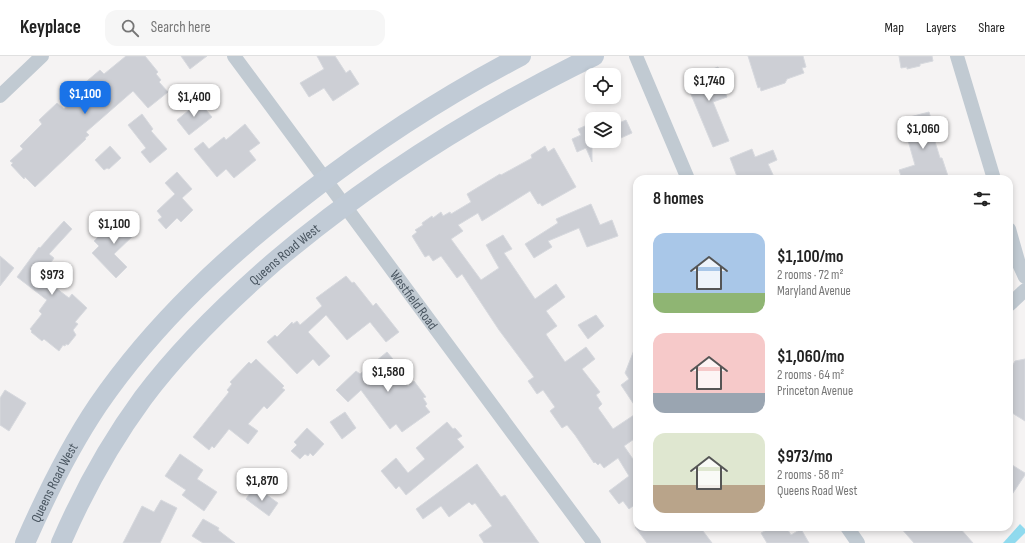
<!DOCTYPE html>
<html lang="en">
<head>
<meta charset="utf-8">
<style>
  body { margin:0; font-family:"Sofia Sans Condensed",sans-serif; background:#f6f6f6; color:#222; height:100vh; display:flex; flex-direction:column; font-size:15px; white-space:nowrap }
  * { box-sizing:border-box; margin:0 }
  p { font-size:13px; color:#767676 }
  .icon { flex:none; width:22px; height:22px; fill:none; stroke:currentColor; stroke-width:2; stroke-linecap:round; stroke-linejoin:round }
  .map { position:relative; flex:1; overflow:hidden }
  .details { position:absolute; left:633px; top:119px; width:380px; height:356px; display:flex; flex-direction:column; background:#fff; border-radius:12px; box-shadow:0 2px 6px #0003 }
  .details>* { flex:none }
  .controls { position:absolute; left:585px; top:12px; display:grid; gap:8px }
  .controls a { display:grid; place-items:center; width:36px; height:36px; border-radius:8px; background:#fff; box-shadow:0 2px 6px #0003; font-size:20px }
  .price { position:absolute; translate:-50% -34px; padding:0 9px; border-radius:8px; background:#fff; color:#222; font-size:13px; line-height:26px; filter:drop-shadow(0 1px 2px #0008) }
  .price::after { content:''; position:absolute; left:50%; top:24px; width:12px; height:9px; margin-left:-6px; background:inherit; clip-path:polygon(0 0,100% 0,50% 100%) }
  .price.selected { background:#1a73e8; color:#fff }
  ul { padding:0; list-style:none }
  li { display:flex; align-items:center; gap:12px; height:100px; padding:0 20px }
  li span { display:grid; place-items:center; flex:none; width:112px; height:80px; border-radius:12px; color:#555 }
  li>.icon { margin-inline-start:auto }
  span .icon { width:48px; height:48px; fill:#fffc; stroke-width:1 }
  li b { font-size:17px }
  h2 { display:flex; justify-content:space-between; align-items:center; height:48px; padding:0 20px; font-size:17px }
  header { display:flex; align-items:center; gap:24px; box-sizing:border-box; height:56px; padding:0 20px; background:#fff; border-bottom:1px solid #e0e0e0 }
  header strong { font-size:19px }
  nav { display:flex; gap:22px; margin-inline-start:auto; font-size:14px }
  .search { width:280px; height:36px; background:#f6f6f6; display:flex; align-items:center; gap:10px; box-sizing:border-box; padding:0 14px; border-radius:12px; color:#767676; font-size:15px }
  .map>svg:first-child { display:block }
  .water { fill:#90daee }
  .building { fill:#cdcfd5; stroke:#d7d9de }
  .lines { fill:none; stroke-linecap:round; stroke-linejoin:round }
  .street { stroke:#c1cad2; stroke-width:14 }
  .secondary { stroke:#c1cbd6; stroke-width:20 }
  .labels { text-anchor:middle; stroke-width:4; stroke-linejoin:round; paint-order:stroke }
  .street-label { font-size:14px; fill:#4a5661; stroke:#fff }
</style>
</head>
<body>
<header>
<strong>Keyplace</strong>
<div class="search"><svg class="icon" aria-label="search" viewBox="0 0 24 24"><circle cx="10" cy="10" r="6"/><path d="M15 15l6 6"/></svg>Search here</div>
<nav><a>Map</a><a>Layers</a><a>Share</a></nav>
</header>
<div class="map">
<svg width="1025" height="487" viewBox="0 0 1025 487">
  <rect width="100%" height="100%" fill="#f5f3f3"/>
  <polygon class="water" points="1020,468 1025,473 1025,477 1015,487 1003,487"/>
  <g class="building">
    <polygon points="126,0 145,0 158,16 156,18 161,24 159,26 168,36 148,52 133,35 86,76 89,79 85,82 86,83 35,131 25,121 24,123 11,109 13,107 10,105 23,93 20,90 42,68 39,64 57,47 64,53 80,39 78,38 83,33 81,30 100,14 104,18"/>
    <polygon points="181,0 207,0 190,13"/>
    <polygon points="317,0 335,0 346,17 350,14 359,28 333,45 324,32 309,41 300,27 324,13"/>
    <polygon points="748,0 803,0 806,11 802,12 804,17 787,23 785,27 761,35 760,31 758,32"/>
    <polygon points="899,0 932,0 933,5 920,8 920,10 907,13 907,11 901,12"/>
    <polygon points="718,11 728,35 725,36 727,41 713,46 729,85 713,91 685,24"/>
    <polygon points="199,46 212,61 189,79 177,64"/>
    <polygon points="929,56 936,79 933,79 940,102 942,102 949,123 902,123 899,114 915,109 902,63"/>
    <polygon points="142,58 153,73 151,75 167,93 150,107 141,96 146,92 128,69"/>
    <polygon points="626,64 632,77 614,85 614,69"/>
    <polygon points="592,67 592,106 586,92 577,96 572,83 581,79 578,73"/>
    <polygon points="245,68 260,87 249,95 256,104 234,122 226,113 217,121 194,93 203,86 209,93 224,81 226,84"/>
    <polygon points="110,90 121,102 109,113 107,112 104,114 95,104"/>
    <polygon points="545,90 548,96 554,92 576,131 542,150 540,147 538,148 530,135 482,165 478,157 458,169 463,175 451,183 481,224 499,212 486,189 503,179 512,193 504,197 535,243 556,228 565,241 546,255 557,270 546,278 547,280 565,306 586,291 595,303 582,313 600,336 596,339 602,348 598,352 613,373 637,357 637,381 624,390 637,409 637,447 629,453 623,445 619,448 609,435 629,420 618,402 604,412 600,407 598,409 595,406 594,407 575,379 567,369 562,372 550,355 555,351 543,334 537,338 528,325 534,321 499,274 462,218 457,222 441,200 433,205 429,199 425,201 412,180 417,176 415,174 423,169 422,167 432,160 433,162 441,156 443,160 450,156 451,158 471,146 467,138 500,118 501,119 532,102 531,99"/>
    <polygon points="752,93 755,101 773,94 777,104 768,108 775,123 738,123 730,102"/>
    <polygon points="177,116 192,133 182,142 193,154 181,166 177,162 166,173 158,164 162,161 157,155 175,138 165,127"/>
    <polygon points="591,148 600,169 612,164 618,180 587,191 579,172 548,185 552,191 534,202 525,188 558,167 556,163"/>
    <polygon points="124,159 138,175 114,198 127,211 116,222 92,197 99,190 94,185 115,164 117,166"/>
    <polygon points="64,165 72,173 49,198 54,202 45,215 52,220 48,226 69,242 72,238 87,252 75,266 78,268 73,274 76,279 68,289 66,288 65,290 63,289 59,295 44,283 42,285 31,276 32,275 30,273 42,258 39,255 47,244 17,221 39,191 40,192 53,177"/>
    <polygon points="0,200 14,212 0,230"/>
    <polygon points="346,220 352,227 354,226 373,250 376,247 399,276 386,286 370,266 347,284 326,259 308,276 330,300 319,310 313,303 297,318 267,286 275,279 277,281 292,266 293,268 297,265 300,269 322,250 316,242"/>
    <polygon points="596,259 604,270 588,283 578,269"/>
    <polygon points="636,289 637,289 637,353 621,329 629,323 625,317"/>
    <polygon points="387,296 398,309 394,312 408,330 414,325 426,341 423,342 427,348 425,350 430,356 402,376 396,368 390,373 361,334 348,346 336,334 356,315 360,318"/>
    <polygon points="256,303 284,330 282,332 285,334 267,353 264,350 248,368 258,375 248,388 229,373 214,392 212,390 209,394 193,381 229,336 227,334 232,328 230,326 249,306 251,308"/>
    <polygon points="1025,303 1025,365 1009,355 1009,316 1015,305"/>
    <polygon points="5,334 26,347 9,375 0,369 0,342"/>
    <polygon points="345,356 356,372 342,383 330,366"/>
    <polygon points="447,366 453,373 455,372 462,380 457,383 464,391 406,439 399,430 396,433 381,415 396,402 408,417 425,403 416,392"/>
    <polygon points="307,372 324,388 313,400 310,397 308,400 305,398 300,403 291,395 297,389 294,386"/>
    <polygon points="180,398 203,414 197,423 217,436 204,455 182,439 186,434 165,420"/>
    <polygon points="1009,407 1025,417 1025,419 1009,443"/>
    <polygon points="477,408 501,441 505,439 539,487 484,487 479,479 492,470 475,447 472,449 469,446 449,461 441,450 423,463 416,453"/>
    <polygon points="253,433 262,439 264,437 278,447 269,460 246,443"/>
    <polygon points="161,444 177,452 160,487 123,487 142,450 154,456"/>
    <polygon points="203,463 219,472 218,474 235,487 203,487 192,480"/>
    <polygon points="635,471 700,471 712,487 647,487"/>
    <polygon points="772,471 786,471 791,479 801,473 809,487 767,487 761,477"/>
    <polygon points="900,471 959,471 973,487 914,487"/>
  </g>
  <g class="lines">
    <g class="street">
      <path id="s1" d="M234,0l360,487"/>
      <polyline points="636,0 688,123"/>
      <polyline points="957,0 994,123"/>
      <polyline points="0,40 42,0"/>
      <polyline points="1009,173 1019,208 1025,221"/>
      <polyline points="1009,249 1025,234"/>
      <polyline points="847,471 858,487"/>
    </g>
    <g class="secondary">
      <path id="s2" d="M25,487c21,-48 44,-95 73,-138 57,-83 131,-151 210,-212 67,-52 138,-98 213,-137"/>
      <path id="s3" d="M61,487c22,-51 49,-100 82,-145 38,-51 84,-95 131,-136 98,-83 205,-150 320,-206"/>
    </g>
  </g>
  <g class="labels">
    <g class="street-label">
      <text dy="5" stroke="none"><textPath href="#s3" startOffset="369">Queens Road West</textPath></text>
      <text dy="5" stroke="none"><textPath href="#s1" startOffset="303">Westfield Road</textPath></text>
      <text dy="5" stroke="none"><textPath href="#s2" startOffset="67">Queens Road West</textPath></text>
    </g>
  </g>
</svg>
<div class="controls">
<a><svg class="icon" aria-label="locate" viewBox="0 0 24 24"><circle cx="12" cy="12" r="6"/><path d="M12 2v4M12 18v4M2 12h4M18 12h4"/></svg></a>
<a><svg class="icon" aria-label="layers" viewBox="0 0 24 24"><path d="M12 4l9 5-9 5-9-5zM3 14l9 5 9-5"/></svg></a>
</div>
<b class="price" style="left:709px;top:46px">$1,740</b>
<b class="price selected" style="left:85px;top:59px">$1,100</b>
<b class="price" style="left:194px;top:62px">$1,400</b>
<b class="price" style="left:923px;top:94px">$1,060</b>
<b class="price" style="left:114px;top:189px">$1,100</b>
<b class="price" style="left:52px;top:240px">$973</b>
<b class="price" style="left:388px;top:337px">$1,580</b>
<b class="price" style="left:262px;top:446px">$1,870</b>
<section class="details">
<h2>8 homes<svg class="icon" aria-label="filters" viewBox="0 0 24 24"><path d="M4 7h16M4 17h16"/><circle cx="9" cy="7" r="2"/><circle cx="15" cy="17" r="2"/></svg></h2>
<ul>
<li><span style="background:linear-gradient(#a9c7e8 75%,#8fb573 0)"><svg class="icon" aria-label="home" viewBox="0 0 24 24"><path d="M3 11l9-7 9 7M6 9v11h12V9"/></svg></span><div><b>$1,100/mo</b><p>2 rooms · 72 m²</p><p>Maryland Avenue</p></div></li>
<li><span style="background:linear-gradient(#f6c9c9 75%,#9aa5b1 0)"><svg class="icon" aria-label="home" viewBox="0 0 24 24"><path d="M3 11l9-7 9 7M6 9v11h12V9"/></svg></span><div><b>$1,060/mo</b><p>2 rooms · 64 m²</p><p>Princeton Avenue</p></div></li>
<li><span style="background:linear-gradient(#dfe7d0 65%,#b9a48a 0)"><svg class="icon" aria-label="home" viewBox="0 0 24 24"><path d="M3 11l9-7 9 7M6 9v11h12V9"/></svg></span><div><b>$973/mo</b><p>2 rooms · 58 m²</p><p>Queens Road West</p></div></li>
</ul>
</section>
</div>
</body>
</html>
